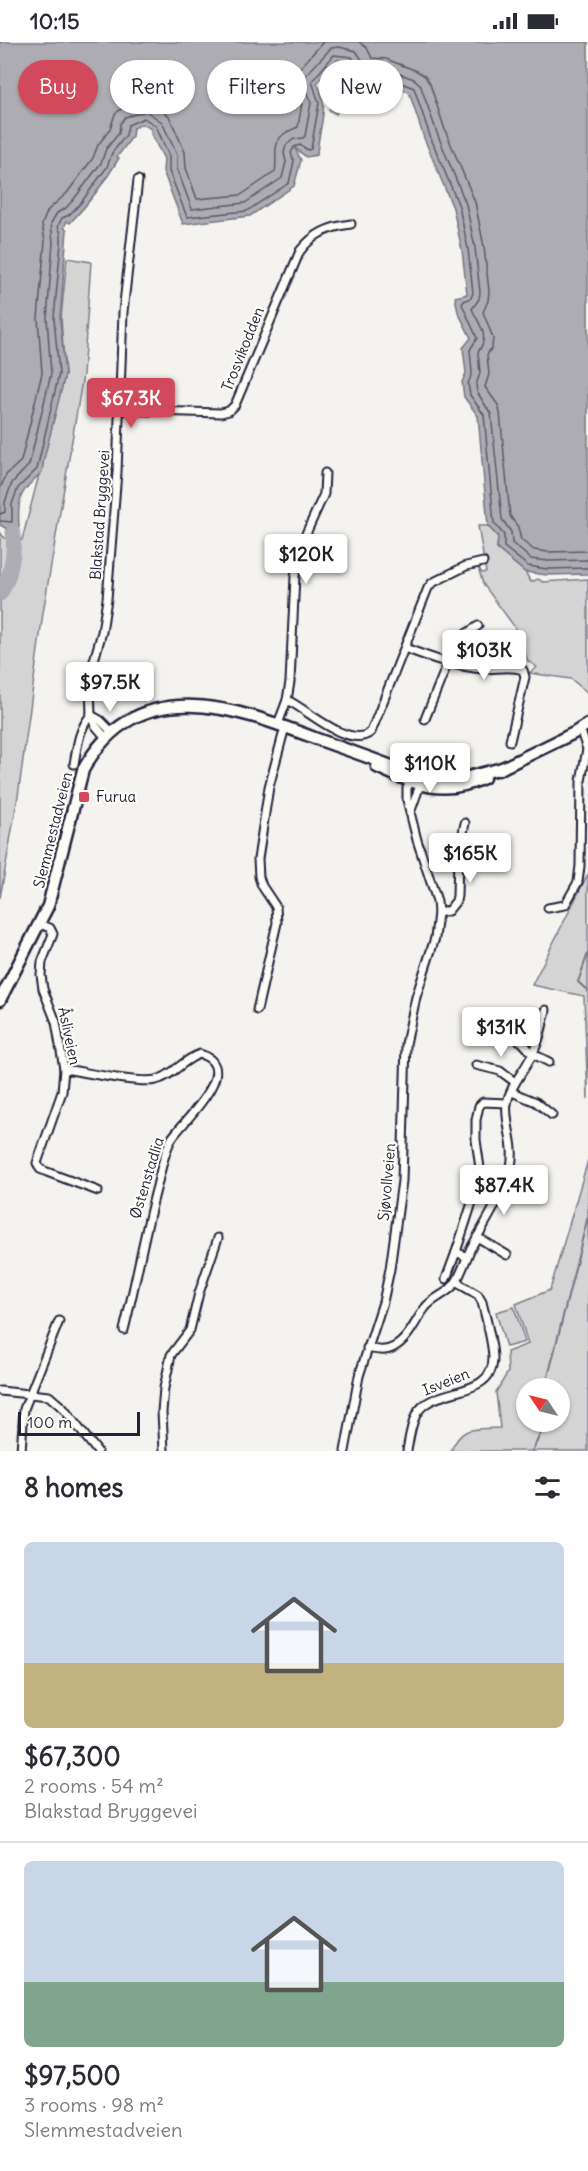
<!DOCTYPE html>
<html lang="en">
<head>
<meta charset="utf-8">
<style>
  body { margin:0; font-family:Delius,sans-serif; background:#f7f7f7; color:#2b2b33; height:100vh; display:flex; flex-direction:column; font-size:22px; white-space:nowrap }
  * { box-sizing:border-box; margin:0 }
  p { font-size:20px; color:#7c7c81 }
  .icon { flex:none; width:33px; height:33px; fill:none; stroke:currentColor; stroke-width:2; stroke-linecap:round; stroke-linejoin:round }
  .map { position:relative; height:1409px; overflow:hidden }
  .side { display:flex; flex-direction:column; background:#fff; flex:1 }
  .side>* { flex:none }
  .banner { position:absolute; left:18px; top:18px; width:552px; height:54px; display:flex; gap:12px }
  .needle { width:39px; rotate:305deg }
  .controls { position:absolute; left:516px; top:1336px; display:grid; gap:12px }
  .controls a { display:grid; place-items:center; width:54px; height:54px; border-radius:50%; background:#fff; box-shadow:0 2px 4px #0004; font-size:30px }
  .scale { position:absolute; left:18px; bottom:15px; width:122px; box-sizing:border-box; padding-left:6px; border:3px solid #22223b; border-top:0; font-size:16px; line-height:21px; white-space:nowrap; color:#22223b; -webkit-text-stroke:4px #fdfcf7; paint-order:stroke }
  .price { position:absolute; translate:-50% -51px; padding:0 14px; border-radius:6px; background:#fff; color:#222; font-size:20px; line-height:39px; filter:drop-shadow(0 2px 3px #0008) }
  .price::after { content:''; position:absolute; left:50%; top:36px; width:18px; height:14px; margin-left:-9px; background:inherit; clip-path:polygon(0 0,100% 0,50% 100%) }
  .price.active { background:#d1495b; color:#fff }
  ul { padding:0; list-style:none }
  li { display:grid; align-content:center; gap:12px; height:318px; padding:0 24px }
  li+li { border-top:2px solid #e1e1e2 }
  li span { display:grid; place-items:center; height:186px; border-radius:9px; color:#555 }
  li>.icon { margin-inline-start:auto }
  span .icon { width:108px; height:108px; fill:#fffc; stroke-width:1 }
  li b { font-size:26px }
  h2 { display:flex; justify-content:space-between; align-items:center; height:72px; padding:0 24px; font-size:26px }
  .chip { padding:0 21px; border-radius:27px; background:#fff; box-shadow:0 2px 4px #0004; font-size:21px; line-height:54px }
  .chip.active { background:#d1495b; color:#fff }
  .status { display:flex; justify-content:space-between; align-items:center; height:42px; padding:0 30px; background:#fff; direction:ltr }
  .status svg { height:16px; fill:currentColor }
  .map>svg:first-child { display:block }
  .green { fill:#d5d4d5; stroke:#7c7b88; stroke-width:1.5; fill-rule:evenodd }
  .water { fill:#acacb2; stroke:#757582; stroke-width:1.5 }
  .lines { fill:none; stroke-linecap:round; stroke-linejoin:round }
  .shore { stroke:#59596b; stroke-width:1.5 }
  .stream { stroke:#757582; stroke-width:2 }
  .river { stroke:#acacb2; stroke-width:15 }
  .minor-casing { stroke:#22223b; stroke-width:11 }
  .primary-casing { stroke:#22223b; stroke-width:15 }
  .minor { stroke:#fdfcf7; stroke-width:7 }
  .primary { stroke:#fdfcf7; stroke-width:10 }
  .poi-dot { fill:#d1495b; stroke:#fdfcf7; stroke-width:2 }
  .labels { text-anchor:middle; stroke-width:4.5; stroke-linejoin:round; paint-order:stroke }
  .street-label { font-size:15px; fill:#22223b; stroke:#fdfcf7 }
  .poi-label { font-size:15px; fill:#22223b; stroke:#fdfcf7; text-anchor:start }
</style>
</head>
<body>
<div class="status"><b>10:15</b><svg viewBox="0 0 49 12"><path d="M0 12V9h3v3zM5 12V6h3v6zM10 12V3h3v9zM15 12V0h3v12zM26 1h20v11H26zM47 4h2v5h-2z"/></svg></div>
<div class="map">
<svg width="588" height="1409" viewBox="0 0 588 1409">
  <rect width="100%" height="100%" fill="#f4f3ef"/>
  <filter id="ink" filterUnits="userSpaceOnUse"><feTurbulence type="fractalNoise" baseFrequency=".0167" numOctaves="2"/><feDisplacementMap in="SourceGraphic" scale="12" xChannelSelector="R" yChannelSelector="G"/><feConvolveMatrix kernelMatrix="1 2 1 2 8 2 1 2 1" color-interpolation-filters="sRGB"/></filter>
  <g filter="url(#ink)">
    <g class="green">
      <polygon points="341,29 362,45 356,49 348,51 336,72 329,68 336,39"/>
      <polygon points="67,216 91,220 83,333 43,571 18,754 0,856 0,490 4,496 22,498 65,333 61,276"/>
      <polygon points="478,484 488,484 498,495 497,507 525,530 531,540 538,537 543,540 588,537 588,651 571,637 529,631 537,625 528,619 514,584 483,542 478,525 482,531 486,530"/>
      <polygon points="588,832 588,1057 584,954 532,943"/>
      <path d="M588,1118v291h-137c11,-27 24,-21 49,-23l-4,-36 12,-20 -1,-20 21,-8 -12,-40 34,-14zM526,1347h34v33h-34z"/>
      <polygon points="514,1265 525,1300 506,1305 496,1270"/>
    </g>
    <path class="water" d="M0,0h588v532l-41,1 -22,-3 -28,-23 1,-12 -10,-11 -10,-110 -14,-19 -2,-15 4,-9 -3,-25 8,-10 -13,-26 -3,-15 12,-3 -5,-44 -9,-42 -29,-70 -15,-46 -30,-11 -11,1 -14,-8 -5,-12 -12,-2 -20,23c14,26 1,44 0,72l-11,2 -11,-9 6,12 -7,26 -44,30 -67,8 -20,-53 1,-12 -13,-25v-5l-8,-5 -10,4 -1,9 -15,20 2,1c-14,24 -30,45 -49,65l-3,-2 -3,6 3,3 -7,89 5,56 -21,84 -2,13c-22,21 -25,24 -23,55l-6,5 -13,-7z"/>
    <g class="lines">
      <g class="shore">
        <polyline points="359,0 367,6 372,16 386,17 417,29 425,34 430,42 445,88 475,160 484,205 489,249 488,259 483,270 493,296 492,305 487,313 489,332 485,345 498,363 500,371 510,474 518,485 521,498 534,508 548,510 588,509"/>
        <path d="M0,447l6,-14 15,-14 21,-88 -4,-55 7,-77 -3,-17 6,-14 19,-17 26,-35 5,-13 12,-16 5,-15 7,-6 14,-5h16l17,13 16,36 1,16 11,31 44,-4 34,-23c3,-13 -4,-28 9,-38 4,-3 10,-5 14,-7l4,-24 -6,-14v-12l4,-9 23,-26"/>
        <path d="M0,472l5,-2v-10l7,-19 17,-18 22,-91 -4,-56 6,-76 -2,-19 6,-10 9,-5 8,-9 27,-36 5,-14 13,-16 1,-9 5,-7 21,-6 16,11 15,33v14l15,40 53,-6 37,-25 4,-16 -2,-9 2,-8 8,-6 9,-1 2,-2 6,-33 -7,-18 2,-10 25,-27 8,-1 17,4 9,13 5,4h13l31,11 6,5 17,49 29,71 9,44 5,44 -1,7 -7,10c8,17 18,26 6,43l2,21 -4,12 1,7 14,22 11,105 9,13 1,11 19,16 17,2 40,-1"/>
        <polyline points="0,479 12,480 12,462 18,446 37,427 59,332 54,276 61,201 61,192 58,184 62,176 69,173 80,162 107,125 112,111 126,93 128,83 144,76 156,84 169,114 169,129 187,175 247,169 289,141 294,119 291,111 294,105 300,103 308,108 311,107 319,61 312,39 334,13 352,15 359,28 368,33 381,33 414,46 430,94 459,164 468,207 473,251 471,256 464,259 462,262 477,296 470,308 472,331 468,342 470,353 484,373 494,481 504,493 504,505 528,524 547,527 588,526"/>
      </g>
      <g class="stream">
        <polyline points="588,911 578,940 588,949"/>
        <polyline points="545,1347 588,1174"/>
        <polyline points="532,1409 543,1387 544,1380"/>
      </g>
      <path class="river" d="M0,552c11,-17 15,-42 13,-62"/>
      <defs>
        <g id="minor">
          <path d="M119,368l102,3 8,-2 6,-6 65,-154c14,-18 29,-24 51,-27"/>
          <path d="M405,606c26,10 51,19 79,21 13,0 27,-4 39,1l2,7 -15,64"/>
          <path d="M287,658c20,9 62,50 84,32l57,-144 4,-5 34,-17 17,-4"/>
          <polyline points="91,673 100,678 112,690"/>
          <polyline points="425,677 455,603 461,595 478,584"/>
          <polyline points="278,682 287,658 290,640 295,534 304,496 324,452 325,431"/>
          <polyline points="106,696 95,683 91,673 90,644 91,629 102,590 107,557 117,430 123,270 138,138"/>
          <path d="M74,722c3,-17 5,-36 17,-49"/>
          <polyline points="410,771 420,743 418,739"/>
          <polyline points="548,866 565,863 578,840 580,824 581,739 587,707 580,687"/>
          <polyline points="438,871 448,869 456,859 457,854 458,815 465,781"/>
          <polyline points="40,882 50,886 53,892 42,920 41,933 43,947 56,980 64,1027 62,1050 37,1121 40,1127 47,1130 98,1149"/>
          <polyline points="257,968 277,881 276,865 262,844 259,835 258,817 269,745 285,685"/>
          <polyline points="504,990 522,1000 533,1012 549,1020"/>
          <polyline points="476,1023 500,1029 515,1040"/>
          <path d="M64,1027c21,3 73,15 92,11 17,-4 27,-21 44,-26 44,14 -17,67 -28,84 -8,14 -11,32 -15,48 -13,48 -21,96 -33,144"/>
          <polyline points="512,1050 536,1060 552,1073"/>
          <polyline points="481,1133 520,1139 533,1145"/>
          <polyline points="477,1195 507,1213"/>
          <polyline points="467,1215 456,1210 481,1133 476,1098 476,1078 479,1064 483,1060 507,1061"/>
          <polyline points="446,1237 456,1210"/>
          <path d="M367,1306c9,2 19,4 27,-1 15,-8 21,-26 31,-39 8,-11 24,-14 31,-26 6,-10 10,-23 15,-34 15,-27 32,-52 40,-82 5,-22 -7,-43 -4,-63 3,-16 14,-28 21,-41 10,-15 14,-34 18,-52"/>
          <polyline points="0,1349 49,1354 63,1366 97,1409"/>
          <polyline points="21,1409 24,1367 59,1279"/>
          <polyline points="164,1409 162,1370 164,1346 171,1313 190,1288 199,1251 218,1196"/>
          <polyline points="345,1409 359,1334 383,1260 390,1227 402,1139 406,1002 416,955 435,896 438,871 437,859 417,798 407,758 407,746 413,736"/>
          <path d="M407,1409c2,-12 4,-26 9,-36 15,-31 78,-14 77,-58 -1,-18 -7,-38 -11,-55l-4,-7 -22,-13"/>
        </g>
        <g id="primary">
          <path d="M377,725c38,18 67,30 107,11"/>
          <polyline points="498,728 574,691 588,682"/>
          <path d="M0,958l48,-94 35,-136c54,-98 151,-63 234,-31 30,11 60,21 90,33l22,5 20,2 15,-1 38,-10"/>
        </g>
      </defs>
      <use href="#minor" class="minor-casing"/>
      <use href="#primary" class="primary-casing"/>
      <use href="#minor" class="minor"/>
      <use href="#primary" class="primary"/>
    </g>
  </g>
  <rect class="poi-dot" x="78" y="749" width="12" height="12" rx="3"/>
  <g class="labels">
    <g class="street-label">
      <text transform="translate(243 307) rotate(-68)" y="5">Trosvikodden</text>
      <text transform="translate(100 473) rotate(-86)" y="5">Blakstad Bryggevei</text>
      <text transform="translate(53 788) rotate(-76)" y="5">Slemmestadveien</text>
      <text transform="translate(69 994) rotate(78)" y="5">Åsliveien</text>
      <text transform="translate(147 1136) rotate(-73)" y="5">Østenstadlia</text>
      <text transform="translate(387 1140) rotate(-85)" y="5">Sjøvollveien</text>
      <text transform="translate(446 1340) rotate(-22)" y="5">Isveien</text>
    </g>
    <g class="poi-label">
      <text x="96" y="760">Furua</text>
    </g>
  </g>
</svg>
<div class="controls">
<a><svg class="needle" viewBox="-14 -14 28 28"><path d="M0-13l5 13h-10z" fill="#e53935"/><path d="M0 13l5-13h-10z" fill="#7c7c81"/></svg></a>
</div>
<div class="scale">100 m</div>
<b class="price active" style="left:131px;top:387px">$67.3K</b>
<b class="price" style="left:306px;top:543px">$120K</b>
<b class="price" style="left:484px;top:639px">$103K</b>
<b class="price" style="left:110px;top:671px">$97.5K</b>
<b class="price" style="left:430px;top:752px">$110K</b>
<b class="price" style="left:470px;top:842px">$165K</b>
<b class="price" style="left:501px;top:1016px">$131K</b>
<b class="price" style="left:504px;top:1174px">$87.4K</b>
<div class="banner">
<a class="chip active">Buy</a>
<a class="chip">Rent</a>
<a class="chip">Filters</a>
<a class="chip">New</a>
</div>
</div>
<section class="side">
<h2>8 homes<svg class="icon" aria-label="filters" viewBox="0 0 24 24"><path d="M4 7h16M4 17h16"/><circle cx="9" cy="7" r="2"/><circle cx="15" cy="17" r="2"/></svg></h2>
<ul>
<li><span style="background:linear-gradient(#c9d6e8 65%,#c2b280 0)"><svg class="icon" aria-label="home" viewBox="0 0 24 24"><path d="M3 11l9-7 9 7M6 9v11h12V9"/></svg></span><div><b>$67,300</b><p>2 rooms · 54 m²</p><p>Blakstad Bryggevei</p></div></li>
<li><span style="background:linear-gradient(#c9d6e8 65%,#7fa58c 0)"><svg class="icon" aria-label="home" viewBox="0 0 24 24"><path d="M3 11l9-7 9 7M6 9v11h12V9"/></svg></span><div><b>$97,500</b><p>3 rooms · 98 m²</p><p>Slemmestadveien</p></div></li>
</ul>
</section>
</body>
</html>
